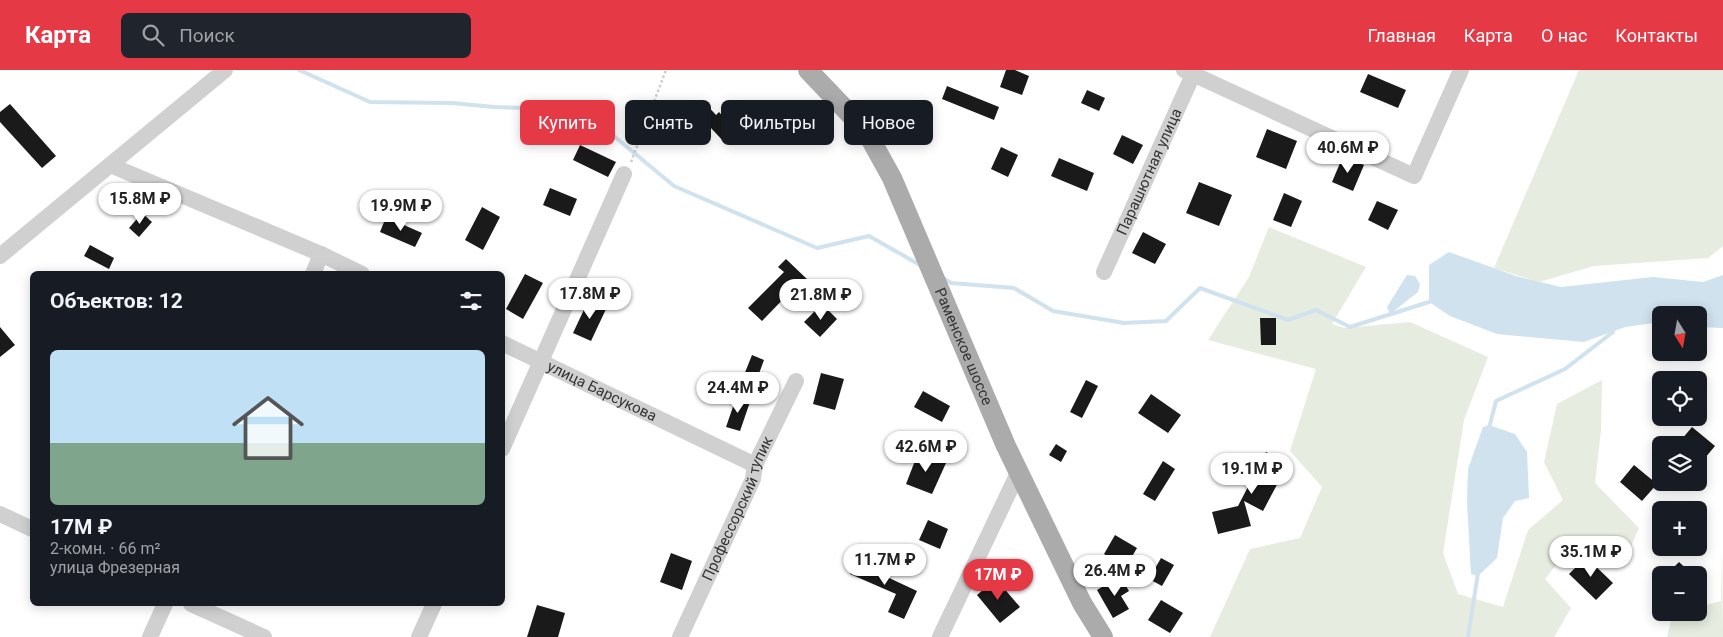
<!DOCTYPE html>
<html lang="ru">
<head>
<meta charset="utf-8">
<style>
  body { margin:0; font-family:Roboto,sans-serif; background:#20242c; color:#f1f3f6; height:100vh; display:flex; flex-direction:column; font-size:19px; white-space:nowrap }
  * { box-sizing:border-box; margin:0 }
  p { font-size:16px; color:#9ea1a6 }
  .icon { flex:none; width:28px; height:28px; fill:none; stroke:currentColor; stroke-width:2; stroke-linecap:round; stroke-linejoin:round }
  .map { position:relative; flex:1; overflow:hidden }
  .panel { position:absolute; left:30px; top:201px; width:475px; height:335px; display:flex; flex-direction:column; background:#171b24; border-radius:8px; box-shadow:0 2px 12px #0003 }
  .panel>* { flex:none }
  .guide { position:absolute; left:520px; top:30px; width:475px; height:45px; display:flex; gap:10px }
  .needle { width:32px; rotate:169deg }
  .tools { position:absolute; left:1652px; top:236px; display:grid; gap:10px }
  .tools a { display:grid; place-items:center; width:55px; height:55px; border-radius:8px; background:#171b24; box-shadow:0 2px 12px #0003; font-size:25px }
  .price { position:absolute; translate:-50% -42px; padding:0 11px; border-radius:18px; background:#fff; color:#222; font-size:16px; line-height:32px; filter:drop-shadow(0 1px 2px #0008) }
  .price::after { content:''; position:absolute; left:50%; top:30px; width:15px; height:11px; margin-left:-8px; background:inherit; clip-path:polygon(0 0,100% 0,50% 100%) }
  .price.current { background:#e63946; color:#fff }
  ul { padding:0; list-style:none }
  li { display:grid; align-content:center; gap:10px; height:265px; padding:0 20px }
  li+li { border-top:1px solid #363941 }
  li span { display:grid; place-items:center; height:155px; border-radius:8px; color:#555 }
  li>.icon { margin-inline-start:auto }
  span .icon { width:90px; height:90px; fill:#fffc; stroke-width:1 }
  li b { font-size:21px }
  h2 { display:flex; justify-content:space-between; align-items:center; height:60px; padding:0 20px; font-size:21px }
  .tag { padding:0 18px; border-radius:8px; background:#171b24; box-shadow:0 2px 12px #0003; font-size:18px; line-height:45px }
  .tag.current { background:#e63946; color:#fff }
  header { display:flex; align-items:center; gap:30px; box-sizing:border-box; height:70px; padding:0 25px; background:#e63946; color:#fff }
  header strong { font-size:24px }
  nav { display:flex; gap:28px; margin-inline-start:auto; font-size:18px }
  .search { width:350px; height:45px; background:#20242c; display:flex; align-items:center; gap:12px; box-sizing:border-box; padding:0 18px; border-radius:8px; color:#9ea1a6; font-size:19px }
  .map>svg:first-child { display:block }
  .green { fill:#e6ecdf }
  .water { fill:#cfe2ee }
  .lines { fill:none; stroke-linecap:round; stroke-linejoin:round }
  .stream { stroke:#cfe2ee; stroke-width:4 }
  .building { fill:#1a1a1a }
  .path { stroke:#cdcdcd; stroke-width:2.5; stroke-dasharray:2.5 2.5; stroke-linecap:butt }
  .minor { stroke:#d0d0d0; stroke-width:16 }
  .major { stroke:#ababab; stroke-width:20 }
  .labels { text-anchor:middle; stroke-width:5; stroke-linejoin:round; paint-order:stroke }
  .street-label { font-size:15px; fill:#333; stroke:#fff }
</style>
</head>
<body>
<header>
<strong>Карта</strong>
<div class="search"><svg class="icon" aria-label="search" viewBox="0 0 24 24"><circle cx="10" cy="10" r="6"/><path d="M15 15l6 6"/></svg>Поиск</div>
<nav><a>Главная</a><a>Карта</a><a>О нас</a><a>Контакты</a></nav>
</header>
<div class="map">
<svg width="1723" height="567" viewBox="0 0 1723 567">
  <rect width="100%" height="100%" fill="#fff"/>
  <g class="green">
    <polygon points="1579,0 1723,0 1723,176 1708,188 1594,196 1539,212 1494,198"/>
    <polygon points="1269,157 1366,197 1332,254 1344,258 1410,252 1488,287 1464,350 1443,483 1458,524 1503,537 1528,460 1563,430 1544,392 1557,334 1602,310 1601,361 1595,413 1639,458 1622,496 1577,469 1545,509 1571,538 1554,567 1210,567 1250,479 1300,468 1322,417 1290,381 1316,299 1208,270 1249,207"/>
    <polygon points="1722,479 1723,567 1667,567 1673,543 1699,542 1699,537 1721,531"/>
  </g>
  <g class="water">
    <polygon points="1449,182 1516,206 1561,217 1653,207 1703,212 1723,205 1723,258 1699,257 1699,245 1661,245 1661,252 1625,257 1584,272 1497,264 1450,246 1429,232 1429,195"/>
    <polygon points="1407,205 1415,206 1420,214 1418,222 1390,244 1387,237"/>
    <polygon points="1489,355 1515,364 1527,382 1529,428 1515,431 1503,448 1497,488 1478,506 1471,504 1467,432 1468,399 1483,357"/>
  </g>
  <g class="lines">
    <g class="stream">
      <polyline points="299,0 370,32 452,33 494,37 561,39 609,62 674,116 817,178 869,166 920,195"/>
      <polyline points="943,208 951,213 1014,218 1053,241 1124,253 1166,251 1200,218 1288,250 1316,240 1350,257 1429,232"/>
      <polyline points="1489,358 1496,331 1565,299 1613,262"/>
      <polyline points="1468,567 1478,503"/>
    </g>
  </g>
  <g class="building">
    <polygon points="1006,0 1015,0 1029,6 1022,25 1000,17"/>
    <polygon points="1368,4 1406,20 1398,38 1360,22"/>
    <polygon points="947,16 999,37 994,50 942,29"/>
    <polygon points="1087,20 1105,28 1099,41 1081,33"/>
    <polygon points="704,32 716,45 719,42 737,62 725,73 695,41"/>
    <polygon points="10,34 56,86 42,98 0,52 0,42"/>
    <polygon points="1267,59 1297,71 1286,99 1256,87"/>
    <polygon points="1122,65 1143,75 1133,94 1113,84"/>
    <polygon points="580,75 616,92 608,107 573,90"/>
    <polygon points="1001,77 1018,85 1008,107 991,99"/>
    <polygon points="1343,86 1364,95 1353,121 1332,112"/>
    <polygon points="1059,88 1094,103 1087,121 1051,106"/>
    <polygon points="1199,112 1232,125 1219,156 1186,143"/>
    <polygon points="550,118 577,129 570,146 543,135"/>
    <polygon points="1284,123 1302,131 1291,157 1273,150"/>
    <polygon points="1377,131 1398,140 1388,160 1368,150"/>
    <polygon points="482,137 500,147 483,180 465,170"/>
    <polygon points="142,143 152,152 139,167 129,158"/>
    <polygon points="386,147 422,163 415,177 380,162"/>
    <polygon points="1143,162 1166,174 1155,194 1132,183"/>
    <polygon points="90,175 114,188 109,199 84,186"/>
    <polygon points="786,189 809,211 797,223 793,219 762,251 748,238 784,202 778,197"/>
    <polygon points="525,204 543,213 523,249 506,239"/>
    <polygon points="589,229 607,237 591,271 573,263"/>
    <polygon points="822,234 837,249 820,267 804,252"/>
    <polygon points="1260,248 1276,248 1276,275 1261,275"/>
    <polygon points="0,257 15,275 0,287"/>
    <polygon points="752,285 764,290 757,309 744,305"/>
    <polygon points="821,303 844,309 835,340 813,334"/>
    <polygon points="1086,310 1098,316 1082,348 1070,342"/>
    <polygon points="923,321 950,336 942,352 914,337"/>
    <polygon points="1151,324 1181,345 1168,363 1138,343"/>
    <polygon points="736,328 750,332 740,361 726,357"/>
    <polygon points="1692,357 1715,376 1699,395 1699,375 1677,375"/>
    <polygon points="1056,374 1067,381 1061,392 1049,385"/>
    <polygon points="1266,382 1288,394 1263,441 1244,431 1251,456 1218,464 1212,442 1238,436"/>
    <polygon points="918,383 946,393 932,424 906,414"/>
    <polygon points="1163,391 1175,399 1155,431 1143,424"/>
    <polygon points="1634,395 1657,414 1642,431 1620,412"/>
    <polygon points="928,450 948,459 940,479 919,470"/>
    <polygon points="1115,465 1137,478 1126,497 1104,484"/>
    <polygon points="671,483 692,491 682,520 660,512"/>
    <polygon points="859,483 874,489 870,499 917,521 904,549 888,542 896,524 850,504"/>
    <polygon points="1586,487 1613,513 1596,530 1569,504"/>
    <polygon points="1161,488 1174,495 1162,516 1149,509"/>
    <polygon points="1679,492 1693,505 1666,505"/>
    <polygon points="1120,506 1129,521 1121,526 1129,539 1113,548 1097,520"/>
    <polygon points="996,509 1020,537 1000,553 977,525"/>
    <polygon points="1161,530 1183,543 1170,563 1148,550"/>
    <polygon points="537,535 565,543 558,567 527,567"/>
  </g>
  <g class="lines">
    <polyline class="path" points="631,92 666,0"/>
    <g class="minor">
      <polyline points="1184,0 1414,106 1461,0"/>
      <polyline points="110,95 321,184 362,204"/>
      <polyline points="0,186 225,0"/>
      <path id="s1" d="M1104,202l91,-202"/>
      <polyline points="313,204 321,184"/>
      <path id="s2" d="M502,273l253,122"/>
      <polyline points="502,379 624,104"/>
      <polyline points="0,444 32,459"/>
      <polyline points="1072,513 1092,494"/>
      <polyline points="191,534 264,567"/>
      <polyline points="150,567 165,534"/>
      <polyline points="419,567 434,534"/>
      <path id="s3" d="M680,567l73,-158 2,-14 41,-84"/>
      <polyline points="940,567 1019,401"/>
    </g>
    <path class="major" id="s4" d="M808,0l58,61 26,47 114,268 76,157 21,34"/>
  </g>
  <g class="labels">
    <g class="street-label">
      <text dy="5" stroke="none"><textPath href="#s1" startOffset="110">Парашютная улица</textPath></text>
      <text dy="5" stroke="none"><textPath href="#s4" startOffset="321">Раменское шоссе</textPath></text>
      <text dy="5" stroke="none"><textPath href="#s2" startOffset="111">улица Барсукова</textPath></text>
      <text dy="5" stroke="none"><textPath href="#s3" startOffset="141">Профессорский тупик</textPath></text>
    </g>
  </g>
</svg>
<div class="tools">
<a><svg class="needle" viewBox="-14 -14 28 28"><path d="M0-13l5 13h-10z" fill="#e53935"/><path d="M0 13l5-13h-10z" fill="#9ea1a6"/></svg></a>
<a><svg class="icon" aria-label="locate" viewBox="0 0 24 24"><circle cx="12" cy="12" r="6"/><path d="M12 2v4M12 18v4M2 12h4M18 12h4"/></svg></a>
<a><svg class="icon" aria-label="layers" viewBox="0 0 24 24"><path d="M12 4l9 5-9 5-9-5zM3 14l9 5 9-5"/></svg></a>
<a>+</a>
<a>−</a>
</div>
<b class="price" style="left:1348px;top:104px">40.6M ₽</b>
<b class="price" style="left:140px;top:155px">15.8M ₽</b>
<b class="price" style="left:401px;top:162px">19.9M ₽</b>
<b class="price" style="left:590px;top:250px">17.8M ₽</b>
<b class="price" style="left:821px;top:251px">21.8M ₽</b>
<b class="price" style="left:738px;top:344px">24.4M ₽</b>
<b class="price" style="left:926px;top:403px">42.6M ₽</b>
<b class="price" style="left:1252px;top:425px">19.1M ₽</b>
<b class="price" style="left:1591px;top:508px">35.1M ₽</b>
<b class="price" style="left:885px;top:516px">11.7M ₽</b>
<b class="price" style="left:1115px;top:527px">26.4M ₽</b>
<b class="price current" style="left:998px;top:531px">17M ₽</b>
<div class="guide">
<a class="tag current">Купить</a>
<a class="tag">Снять</a>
<a class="tag">Фильтры</a>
<a class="tag">Новое</a>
</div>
<section class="panel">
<h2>Объектов: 12<svg class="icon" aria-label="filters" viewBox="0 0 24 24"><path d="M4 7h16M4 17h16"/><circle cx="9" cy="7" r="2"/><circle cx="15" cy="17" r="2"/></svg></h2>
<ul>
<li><span style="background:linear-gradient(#bfe0f5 60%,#7fa58c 0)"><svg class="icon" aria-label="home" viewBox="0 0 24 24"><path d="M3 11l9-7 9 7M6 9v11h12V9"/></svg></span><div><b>17M ₽</b><p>2-комн. · 66 m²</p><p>улица Фрезерная</p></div></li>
</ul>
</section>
</div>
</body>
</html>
